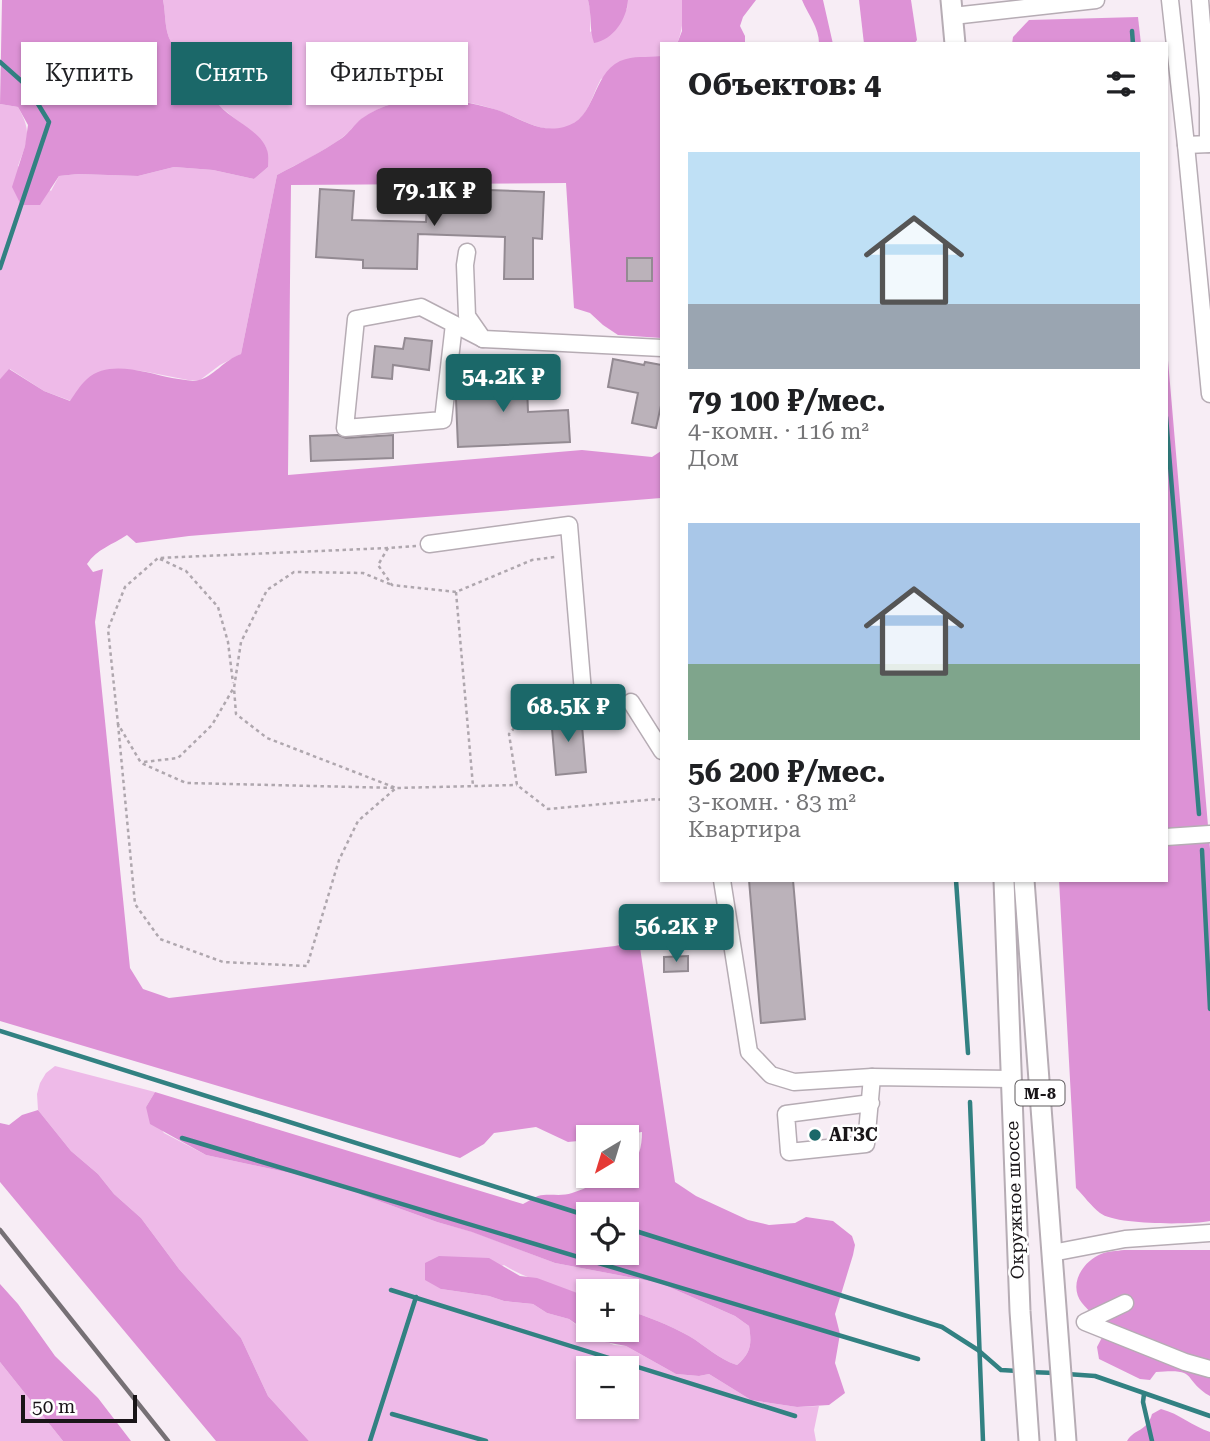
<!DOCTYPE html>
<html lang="ru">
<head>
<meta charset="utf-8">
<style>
  body { margin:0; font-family:"Roboto Serif",serif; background:#f2f2f2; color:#202124; height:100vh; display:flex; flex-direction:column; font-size:26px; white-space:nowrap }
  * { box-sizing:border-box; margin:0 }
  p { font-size:23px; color:#757577 }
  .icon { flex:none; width:38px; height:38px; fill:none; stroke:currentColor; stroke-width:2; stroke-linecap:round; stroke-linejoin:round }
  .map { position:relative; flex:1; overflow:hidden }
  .panel { position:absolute; left:660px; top:42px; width:508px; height:840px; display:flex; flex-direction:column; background:#fff; border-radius:0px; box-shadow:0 2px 5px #0004 }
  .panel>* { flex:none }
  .banner { position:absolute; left:21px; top:42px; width:534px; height:63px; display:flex; gap:14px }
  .needle { width:46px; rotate:218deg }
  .fabs { position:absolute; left:576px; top:1125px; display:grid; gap:14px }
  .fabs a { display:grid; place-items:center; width:63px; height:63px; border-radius:0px; background:#fff; box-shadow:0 2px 5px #0004; font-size:35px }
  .scale { position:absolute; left:21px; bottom:18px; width:116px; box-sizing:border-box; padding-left:7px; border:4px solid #191518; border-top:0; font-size:19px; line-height:24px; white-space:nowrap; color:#191518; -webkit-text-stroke:5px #fff; paint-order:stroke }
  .price { position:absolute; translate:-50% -60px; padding:0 16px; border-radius:7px; background:#1b6869; color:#fff; font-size:23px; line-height:46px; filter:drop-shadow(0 2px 4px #0008) }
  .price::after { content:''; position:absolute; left:50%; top:42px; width:21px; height:16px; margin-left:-10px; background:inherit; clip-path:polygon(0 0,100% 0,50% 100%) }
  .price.selected { background:#222; color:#fff }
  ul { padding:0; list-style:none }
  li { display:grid; align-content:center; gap:14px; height:371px; padding:0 28px }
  li span { display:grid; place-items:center; height:217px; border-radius:0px; color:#555 }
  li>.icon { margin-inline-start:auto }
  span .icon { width:126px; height:126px; fill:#fffc; stroke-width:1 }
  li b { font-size:30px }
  h2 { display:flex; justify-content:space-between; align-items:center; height:84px; padding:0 28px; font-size:30px }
  .chip { padding:0 24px; border-radius:0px; background:#fff; box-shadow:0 2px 5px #0004; font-size:24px; line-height:63px }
  .chip.selected { background:#1b6869; color:#fff }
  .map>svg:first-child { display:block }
  .green { fill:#eebae8; fill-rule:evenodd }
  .forest { fill:#dd92d6; fill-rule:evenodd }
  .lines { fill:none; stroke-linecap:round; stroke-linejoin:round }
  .stream { stroke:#328182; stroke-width:4.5 }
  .building { fill:#bbb2ba; stroke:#938a92; stroke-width:2 }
  .minor-casing { stroke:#b6acb4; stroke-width:19 }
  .major-casing { stroke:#b6acb4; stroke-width:23 }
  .path { stroke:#afa7ae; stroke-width:2.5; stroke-dasharray:3.5 3.5; stroke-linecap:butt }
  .minor { stroke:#fff; stroke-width:16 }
  .major { stroke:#fff; stroke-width:19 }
  .rail { stroke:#767075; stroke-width:4.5 }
  .poi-dot { fill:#1b6869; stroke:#fff; stroke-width:2.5 }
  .labels { text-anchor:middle; stroke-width:5; stroke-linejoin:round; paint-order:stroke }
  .shield { fill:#fff; stroke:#5e5b5d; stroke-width:2 }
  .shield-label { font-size:16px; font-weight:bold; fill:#191518 }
  .poi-label { font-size:18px; font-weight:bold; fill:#191518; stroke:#fff; text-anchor:start }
  .street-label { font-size:18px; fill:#191518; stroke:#fff }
</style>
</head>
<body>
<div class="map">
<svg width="1210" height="1441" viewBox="0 0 1210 1441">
  <rect width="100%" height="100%" fill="#f7edf5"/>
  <g class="green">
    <path d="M163,0h425l2,9v23l37,-23 1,-9h54c2,15 1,29 -5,44h-15l-1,12 -60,23c-8,14 -11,32 -24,42 -25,21 -56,-3 -80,-11 -26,-9 -70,-16 -96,-9 -15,4 -31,11 -43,21 -5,5 -10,11 -15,15 -20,15 -44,26 -66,38l-36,179 -21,11 -20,15h-12l-46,-9 -24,-2 -47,32 -27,-10 -34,-22 -10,10v-275l18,3c14,25 10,32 0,59l33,25 8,-15 19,-2 60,2 36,-9 39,3 41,9 14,-12c0,-7 0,-15 -3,-21 -10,-14 -24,-22 -37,-33 -22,-18 -44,-44 -57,-71 -7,-13 -5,-28 -8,-42z"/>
    <path d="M55,1066l100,26 -9,15 18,26 42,22 108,23 35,10 13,7 75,27 36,10 82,31 105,20 75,33 14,10c3,18 2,27 -12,39 -19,-6 -31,-19 -48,-29 -20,-11 -40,-19 -62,-26l-1,-18h-38v5c-27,-10 -61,-17 -84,-32l-63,24 48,7 15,5 29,3 14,9 22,6 19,15 26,11 12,1 50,28 23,2 10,-2 42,26 46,7 22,-1 -5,24 2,11h-507l-41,-45 -27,-58 -62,-69 -38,-51 -27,-24 -16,-20 -27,-23 -33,-41 -1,-16 3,-11 6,-10zM588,1368h38v39h-38z"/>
    <polygon points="0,1362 63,1441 0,1441"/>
  </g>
  <g class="forest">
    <path d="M2,0h161c3,14 1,29 8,42 12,26 33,48 53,68 13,12 38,23 43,40 2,5 1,12 1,17l-14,12 -41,-9 -39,-3 -36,9 -60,-2 -19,2 -19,29h-19l-9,-18 13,-41 3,-21 -10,-18 -18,-3z"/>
    <path d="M588,0h40c-1,19 -15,40 -34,43 -5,-14 -2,-28 -6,-43z"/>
    <polygon points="682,0 756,0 743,17 740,26 745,36 745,44 677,44 682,31"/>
    <path d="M802,0h21l10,44h-14c0,-17 -11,-29 -17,-44z"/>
    <polygon points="859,0 911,0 917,40 914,44 864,44"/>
    <polygon points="1138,17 1141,44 1012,44 1013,37 1029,20"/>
    <path d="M661,56v282l-43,-3 -15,-10 -13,-12 -16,-5 -8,-125 -275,2 -3,290 294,-25 70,7 9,-6v47l-472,38 -53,7 -9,-8c-15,10 -30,14 -40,29l6,8 10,-3 -8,53 35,346 13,21 26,9 446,-52 24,-5 36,241 21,14 52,24 21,5 26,-2 11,-6 27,4 19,15 3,9 -2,10 -18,59 5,20 -5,29 10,30 -16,12 -32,2 -46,-7 -42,-26 -10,2 -23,-2 -50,-28 -26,-5 -31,-22 -22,-6 -14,-9 -29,-3 -15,-5 -48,-7 -16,-9v-17l14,-7 50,2 31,18 17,2 51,19v33h38l1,-20c22,7 42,15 62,26 17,10 29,23 48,29 14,-12 15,-21 12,-39l-14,-10 -75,-33 -105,-20 -83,-31 -35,-10 -75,-27 -13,-7 -35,-10 -108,-23 -56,-31 -4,-17 9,-15 368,112c4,-2 10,-6 15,-8 11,-3 23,1 34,-3 20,-6 33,-17 54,-17l1,-7c12,-9 15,-22 15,-37l-35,5 -19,1v2l-20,2 -32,-15 -42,6 -10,11 -24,14 -460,-137v-642l9,-10 35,22 26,10c5,-7 10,-16 17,-22 22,-20 59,-6 85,-1 8,1 19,4 27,2 14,-3 25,-20 42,-26l36,-179c22,-12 45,-23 65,-37 7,-5 12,-13 19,-19 38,-28 90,-22 133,-10 24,7 43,25 70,18 33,-8 27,-52 56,-66 14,-6 27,-3 41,-5zM588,1214h38v39h-38z"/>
    <path d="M1166,337l44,512v372c-20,4 -95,4 -110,-8 -9,-7 -16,-17 -24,-25l-17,-308h107z"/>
    <polygon points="38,1110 71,1151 98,1174 114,1194 141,1218 179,1269 241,1338 268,1396 309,1441 216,1441 0,1182 0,1123 9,1125 22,1115"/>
    <path d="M1124,1250h86v146c-29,-17 -10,-28 -54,-24l-6,8 -10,-1 -41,-20 -2,-12 11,-21c-8,-7 -19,-14 -26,-23 -14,-18 0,-41 19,-49 7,-3 16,-3 23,-4z"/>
    <polygon points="0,1284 18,1304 55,1356 98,1398 131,1441 63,1441 0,1362"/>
    <path d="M1161,1409c19,5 31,17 49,23v9h-83c8,-13 20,-9 25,-27z"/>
  </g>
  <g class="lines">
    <g class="stream">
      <polyline points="1132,31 1133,44"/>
      <polyline points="0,62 27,86 49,122 0,268"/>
      <polyline points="1166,417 1199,814"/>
      <polyline points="1202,850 1210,1009"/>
      <polyline points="956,880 968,1053"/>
      <polyline points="0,1031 588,1216"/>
      <polyline points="970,1102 983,1441"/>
      <polyline points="182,1138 918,1359"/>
      <polyline points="626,1228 942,1327 978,1350 1001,1370 1020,1371"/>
      <polyline points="391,1290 795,1416"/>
      <polyline points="1029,1372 1055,1373"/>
      <polyline points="1067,1374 1095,1376 1210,1416"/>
      <polyline points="1144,1394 1143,1402 1152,1441"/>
      <polyline points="392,1414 486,1441"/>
      <polyline points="370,1441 416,1297"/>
    </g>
  </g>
  <g class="building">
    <polygon points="428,188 544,192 542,239 533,238 533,279 504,279 505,237 418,234 417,269 363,268 363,260 316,257 320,189 354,191 352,220 426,222"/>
    <rect x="627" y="258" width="25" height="23"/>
    <polygon points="405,338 432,341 429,370 393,365 392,379 372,377 375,346 403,349"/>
    <polygon points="613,359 644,365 645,362 662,365 662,401 656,428 632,423 638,393 608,387"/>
    <polygon points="498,369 499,387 527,386 528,412 568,410 570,442 458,447 456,399 459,371"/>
    <polygon points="338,435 346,438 393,435 393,458 311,461 310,436"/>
    <polygon points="581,714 586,772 556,775 551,717"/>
    <polygon points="749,880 793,880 805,1019 761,1023"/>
    <polygon points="688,956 688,971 664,972 664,957"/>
  </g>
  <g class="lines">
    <defs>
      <g id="minor">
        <polyline points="1170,0 1186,145 1210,144"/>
        <polyline points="1200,0 1208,98 1208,144"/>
        <polyline points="953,16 1096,0"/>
        <polyline points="1186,145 1210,394"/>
        <polyline points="467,252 465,265 467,316 483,339 662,348"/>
        <polyline points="454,324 443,420 345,428 356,319 421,307 483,339"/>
        <polyline points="429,544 569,525 584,704"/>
        <polyline points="631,702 662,751"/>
        <polyline points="1166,837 1210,834"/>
        <polyline points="722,880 749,1052 771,1075 794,1082 872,1077 1010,1079"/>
        <polyline points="871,1103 786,1114 789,1152 866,1144 872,1077"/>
        <polyline points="1052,1253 1125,1239 1210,1233"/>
        <polyline points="1125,1303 1085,1322 1185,1362 1210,1369"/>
      </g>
      <g id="major">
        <polyline points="951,0 955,44"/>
        <polyline points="1004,880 1020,1311 1029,1441"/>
        <polyline points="1024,880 1066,1441"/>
      </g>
    </defs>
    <use href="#minor" class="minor-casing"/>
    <use href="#major" class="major-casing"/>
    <g class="path">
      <polyline points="416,546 388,548 378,565 392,585 456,592 532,560 555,557"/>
      <polyline points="388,548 158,558 125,587 108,629 118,724 141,763 186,783 396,788 517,785"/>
      <polyline points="160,559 186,571 218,607 228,642 233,683"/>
      <polyline points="456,592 473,786"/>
      <polyline points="599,703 616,703"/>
      <polyline points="567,704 534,705 509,734 517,785 548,809 657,799 662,800"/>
      <polyline points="118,724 135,904 160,939 223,962 307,966 339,860 358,821 396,788 267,738 236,714 234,688 241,642 267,590 294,572 363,573 392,585"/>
      <polyline points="144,762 178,758 212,725 233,689"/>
    </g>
    <use href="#minor" class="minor"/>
    <use href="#major" class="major"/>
    <polyline class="rail" points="0,1230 168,1441"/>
  </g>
  <circle class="poi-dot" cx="815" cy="1135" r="7"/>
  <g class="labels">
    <rect class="shield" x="1015.5" y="1080.5" width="49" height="25" rx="5"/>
    <g class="shield-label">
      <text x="1040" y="1099">М-8</text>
    </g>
    <g class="poi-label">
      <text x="829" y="1141">АГЗС</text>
    </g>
    <g class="street-label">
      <text transform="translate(1015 1200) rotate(-92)" y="6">Окружное шоссе</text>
    </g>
  </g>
</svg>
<div class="fabs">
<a><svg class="needle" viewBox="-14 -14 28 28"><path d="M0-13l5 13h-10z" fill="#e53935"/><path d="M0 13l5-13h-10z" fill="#757577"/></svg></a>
<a><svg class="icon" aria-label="locate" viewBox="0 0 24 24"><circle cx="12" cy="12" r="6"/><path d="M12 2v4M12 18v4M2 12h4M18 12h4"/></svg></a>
<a>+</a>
<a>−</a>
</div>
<div class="scale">50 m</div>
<b class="price selected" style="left:434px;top:228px">79.1K ₽</b>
<b class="price" style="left:503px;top:414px">54.2K ₽</b>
<b class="price" style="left:568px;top:744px">68.5K ₽</b>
<b class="price" style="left:676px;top:964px">56.2K ₽</b>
<div class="banner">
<a class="chip">Купить</a>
<a class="chip selected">Снять</a>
<a class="chip">Фильтры</a>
</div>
<section class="panel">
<h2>Объектов: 4<svg class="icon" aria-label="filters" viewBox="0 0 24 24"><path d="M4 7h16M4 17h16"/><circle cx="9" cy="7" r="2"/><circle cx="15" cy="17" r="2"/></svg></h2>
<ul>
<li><span style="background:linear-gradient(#bfe0f5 70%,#9aa5b1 0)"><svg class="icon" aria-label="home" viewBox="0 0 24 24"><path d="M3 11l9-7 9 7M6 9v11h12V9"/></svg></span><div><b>79 100 ₽/мес.</b><p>4-комн. · 116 m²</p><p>Дом</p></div></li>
<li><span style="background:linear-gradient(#a9c7e8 65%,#7fa58c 0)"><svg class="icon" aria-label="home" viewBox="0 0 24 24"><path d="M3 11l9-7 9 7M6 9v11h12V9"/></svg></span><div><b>56 200 ₽/мес.</b><p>3-комн. · 83 m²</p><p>Квартира</p></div></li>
</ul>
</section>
</div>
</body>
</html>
